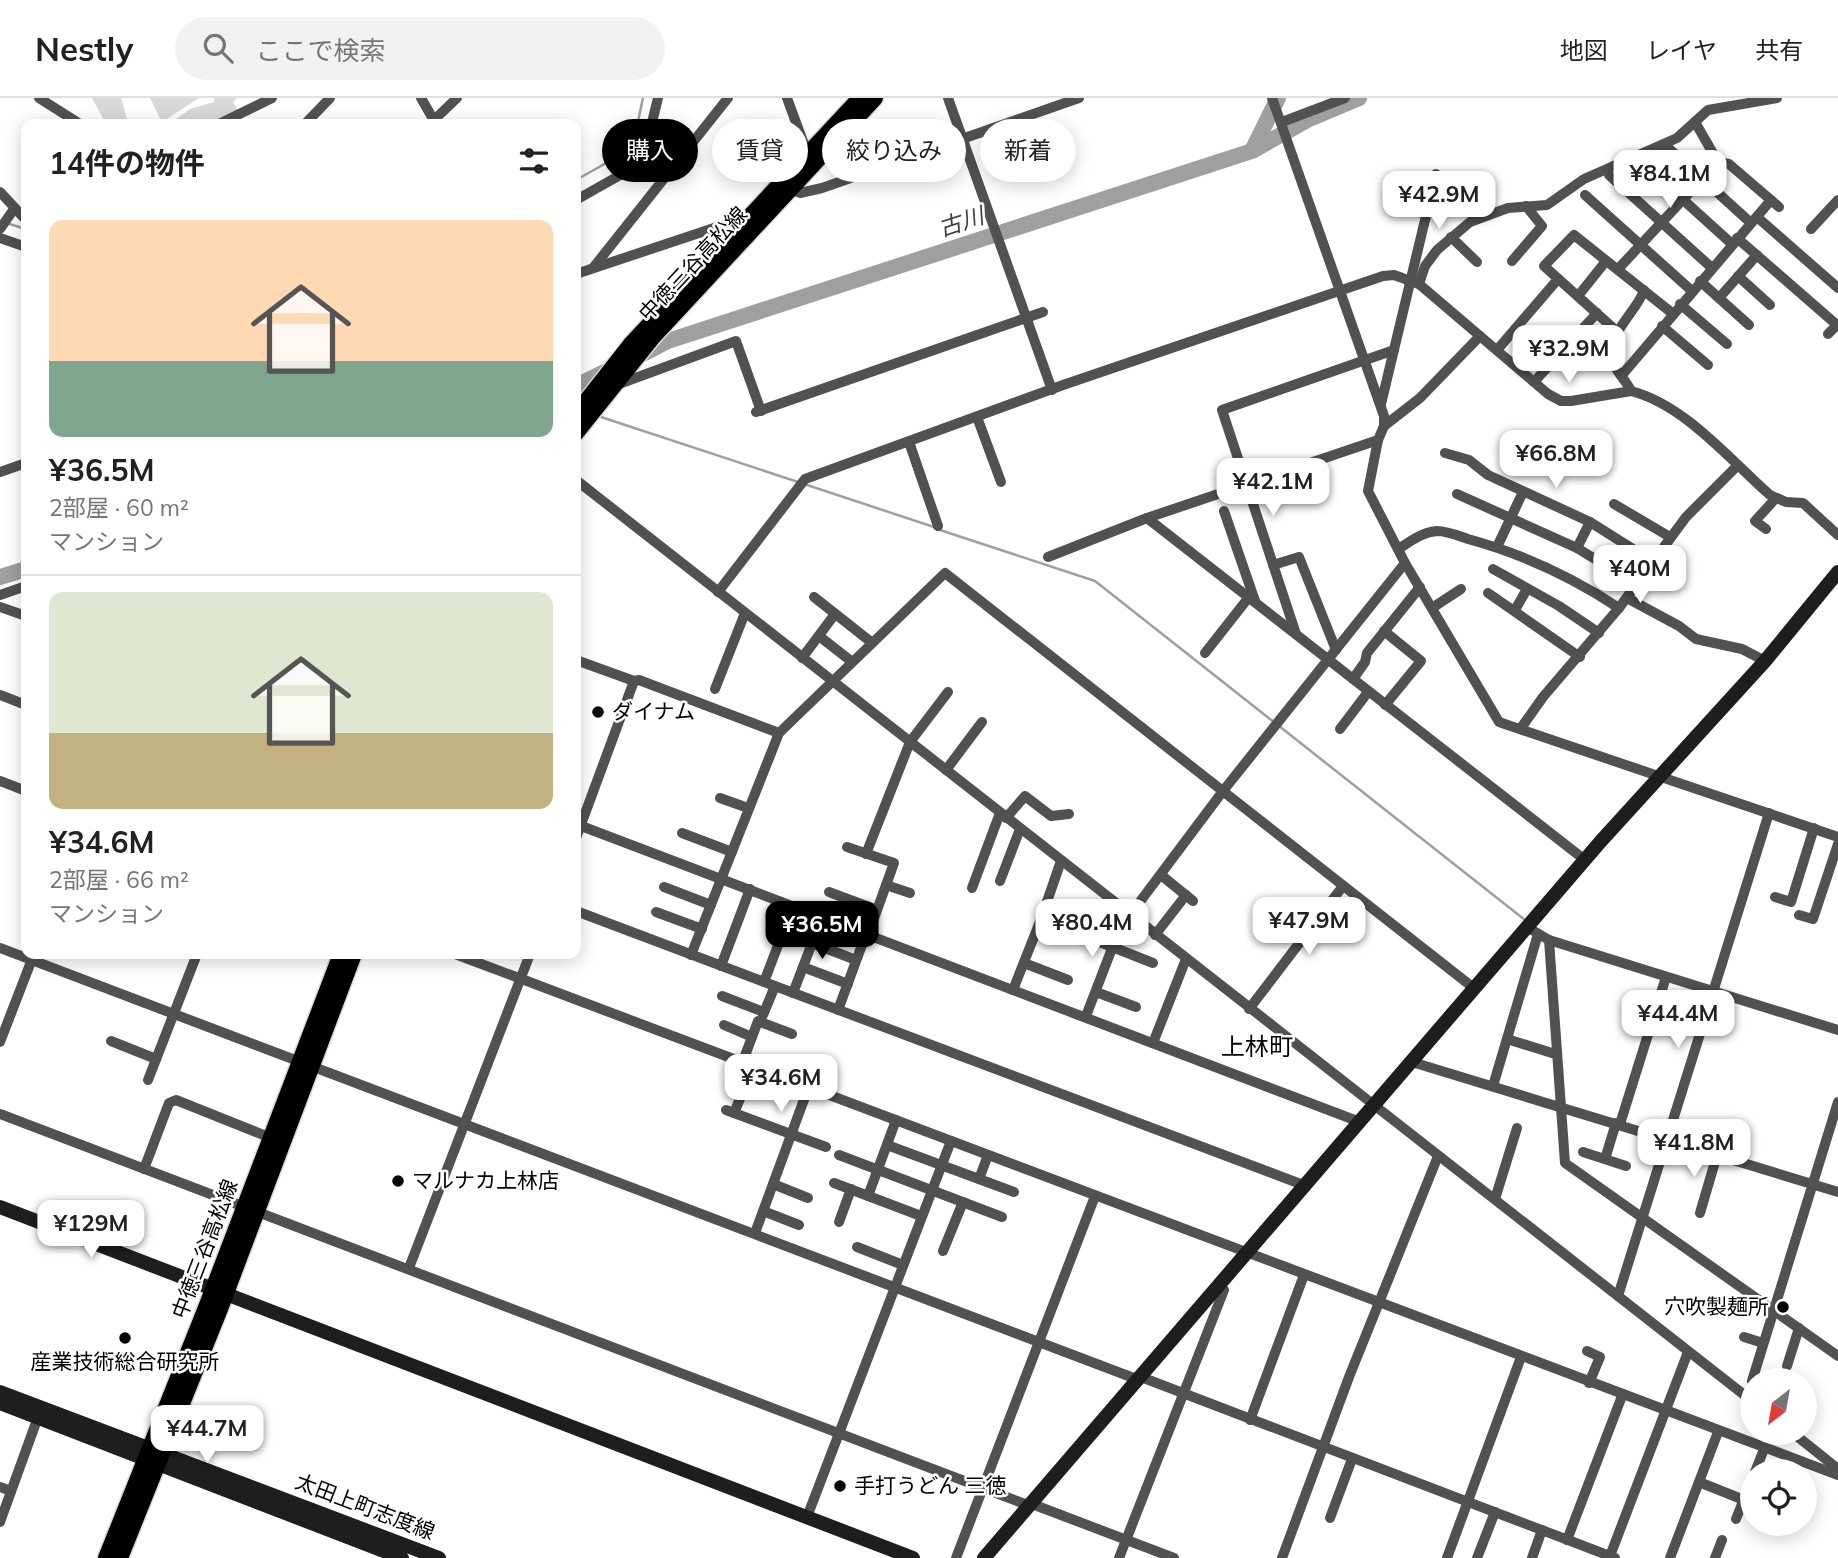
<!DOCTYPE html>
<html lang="ja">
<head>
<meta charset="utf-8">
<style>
  body { margin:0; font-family:Mulish,"Noto Sans JP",sans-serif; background:#f2f2f2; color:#202124; height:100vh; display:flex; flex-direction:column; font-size:26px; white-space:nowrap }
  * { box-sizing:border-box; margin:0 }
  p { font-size:23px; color:#757577 }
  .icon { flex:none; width:38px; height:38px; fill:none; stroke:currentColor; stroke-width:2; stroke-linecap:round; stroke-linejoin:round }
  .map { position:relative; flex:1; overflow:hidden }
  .side { position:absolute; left:21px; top:21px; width:560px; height:840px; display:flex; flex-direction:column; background:#fff; border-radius:14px; box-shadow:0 4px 18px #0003 }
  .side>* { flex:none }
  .top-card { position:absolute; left:602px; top:21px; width:665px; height:63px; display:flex; gap:14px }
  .needle { width:46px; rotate:211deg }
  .tools { position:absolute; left:1740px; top:1270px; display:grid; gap:14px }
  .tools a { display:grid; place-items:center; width:77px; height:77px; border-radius:50%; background:#fff; box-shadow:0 4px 18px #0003; font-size:35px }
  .price { position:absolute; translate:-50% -60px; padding:0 16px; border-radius:14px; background:#fff; color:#222; font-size:23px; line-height:46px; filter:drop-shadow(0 2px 4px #0008) }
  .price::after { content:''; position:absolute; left:50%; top:42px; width:21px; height:16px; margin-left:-10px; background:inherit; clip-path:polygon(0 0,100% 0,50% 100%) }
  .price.on { background:#000; color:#fff }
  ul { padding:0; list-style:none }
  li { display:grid; align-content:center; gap:14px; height:371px; padding:0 28px }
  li+li { border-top:2px solid #e0e0e0 }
  li span { display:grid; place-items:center; height:217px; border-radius:14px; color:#555 }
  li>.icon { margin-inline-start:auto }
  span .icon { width:126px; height:126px; fill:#fffc; stroke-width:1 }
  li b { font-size:30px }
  h2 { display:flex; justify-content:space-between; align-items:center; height:84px; padding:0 28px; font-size:30px }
  .tag { padding:0 24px; border-radius:32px; background:#fff; box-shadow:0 4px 18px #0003; font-size:24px; line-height:63px }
  .tag.on { background:#000; color:#fff }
  header { display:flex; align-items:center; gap:42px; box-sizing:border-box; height:98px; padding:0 35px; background:#fff; border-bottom:2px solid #e0e0e0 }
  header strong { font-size:33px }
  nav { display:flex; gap:38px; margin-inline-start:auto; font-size:24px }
  .search { width:490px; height:63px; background:#f2f2f2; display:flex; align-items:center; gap:18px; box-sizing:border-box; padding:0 24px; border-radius:38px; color:#757577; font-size:26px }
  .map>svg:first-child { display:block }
  .green { fill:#d8d8d8 }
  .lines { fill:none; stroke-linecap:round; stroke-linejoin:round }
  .stream { stroke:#9f9f9f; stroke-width:2.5 }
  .river { stroke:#9f9f9f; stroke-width:16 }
  .primary-casing { stroke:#dbdbdb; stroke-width:19 }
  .street { stroke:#515151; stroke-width:10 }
  .secondary { stroke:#1e1e1e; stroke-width:14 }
  .primary { stroke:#000; stroke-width:16 }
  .poi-dot { fill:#000; stroke:#fff; stroke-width:2.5 }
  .labels { text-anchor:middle; stroke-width:5; stroke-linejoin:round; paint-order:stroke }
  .street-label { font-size:21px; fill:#000; stroke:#fff }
  .poi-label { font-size:21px; fill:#000; stroke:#fff; text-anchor:start }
  .water-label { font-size:23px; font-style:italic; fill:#404040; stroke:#fff }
  .quarter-label { font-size:24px; fill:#000; stroke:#fff }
</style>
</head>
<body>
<header>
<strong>Nestly</strong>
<div class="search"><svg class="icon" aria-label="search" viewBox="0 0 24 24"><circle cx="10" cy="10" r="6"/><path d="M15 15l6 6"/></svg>ここで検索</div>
<nav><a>地図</a><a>レイヤ</a><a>共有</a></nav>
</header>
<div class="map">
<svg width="1838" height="1460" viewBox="0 0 1838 1460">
  <rect width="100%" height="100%" fill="#fff"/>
  <g class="green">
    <polygon points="92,0 121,0 128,24 106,26"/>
    <polygon points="150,0 199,0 162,24"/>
    <polygon points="214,0 237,0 233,4 238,12 209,26 174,26 172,24 190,11 214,4"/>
  </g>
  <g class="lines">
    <g class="stream">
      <polyline points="627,54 633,47 643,0"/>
      <polyline points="576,82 617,59"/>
      <polyline points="6,125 26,131"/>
      <polyline points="601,319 798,384"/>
      <polyline points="804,386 934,429"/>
      <polyline points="940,432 1095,483 1525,822"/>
    </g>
    <g class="river">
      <polyline points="1252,53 1278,0"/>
      <polyline points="635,260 668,243 1252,53 1309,21 1359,0"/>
      <polyline points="576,288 615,269"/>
      <polyline points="0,479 26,471"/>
    </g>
    <defs>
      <g id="primary">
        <polyline points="576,316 631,246 860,0"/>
        <polyline points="576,335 653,239 875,0"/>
        <polyline points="106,1460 207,1207 341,856"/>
        <polyline points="120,1460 220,1211 354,856"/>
      </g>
    </defs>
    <use href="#primary" class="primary-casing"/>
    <g class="street">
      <polyline points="39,0 80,26"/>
      <polyline points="421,0 436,26"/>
      <polyline points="787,0 805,49 810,54"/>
      <polyline points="948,0 1052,292"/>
      <path d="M1777,0l-69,12 -31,28 -93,41 -37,26 -39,3 -38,14 -33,28 -12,16 -6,18 129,110 13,7h10l60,-10c54,14 98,68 139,104l16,7 17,1 35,32"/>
      <polyline points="434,22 457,0"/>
      <polyline points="1282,24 1345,0"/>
      <polyline points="1695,24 1718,64"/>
      <polyline points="219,26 272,0"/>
      <polyline points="305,26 330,0"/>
      <polyline points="1666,48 1751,125"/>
      <polyline points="1638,61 1732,146"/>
      <polyline points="1609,77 1712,170"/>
      <polyline points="788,90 800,95 822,90 1079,0"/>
      <polyline points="0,94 26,122"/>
      <polyline points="1585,97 1692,193"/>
      <polyline points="576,102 622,76 643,61 658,0"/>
      <polyline points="1757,119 1838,190"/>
      <polyline points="0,131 14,111"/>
      <polyline points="1811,131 1838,102"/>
      <polyline points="1451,139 1477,164"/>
      <polyline points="0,140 26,149"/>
      <polyline points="1737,140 1837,227"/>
      <polyline points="1512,163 1542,128 1526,108"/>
      <polyline points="593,170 728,0"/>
      <polyline points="1619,170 1718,64 1729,66 1779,109"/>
      <polyline points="576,176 729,125 740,135"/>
      <polyline points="1738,178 1770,207"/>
      <polyline points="1700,183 1749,227"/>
      <polyline points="1578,198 1606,163"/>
      <polyline points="1719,200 1757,157"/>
      <polyline points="1680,206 1727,246"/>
      <polyline points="1662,228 1708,267"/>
      <polyline points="1612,229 1544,168 1574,137 1672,215"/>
      <polyline points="1828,236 1838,226"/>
      <polyline points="1497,252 1558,181"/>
      <polyline points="1622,277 1771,102"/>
      <polyline points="1534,284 1597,215"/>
      <polyline points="619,286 736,243 761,313"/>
      <path d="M1631,293c-5,-11 -14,-18 -18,-28 -12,-24 25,-52 31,-73"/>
      <polyline points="1381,306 1436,76"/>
      <polyline points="756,314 1043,214"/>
      <polyline points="977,319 1001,384"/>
      <polyline points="1384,328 1420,300 1480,238"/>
      <polyline points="1378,342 1368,393 1405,465 1499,624 1838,739"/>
      <polyline points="909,344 938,428"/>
      <polyline points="1445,355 1469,362 1488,377 1590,424 1652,463"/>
      <polyline points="0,374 26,365"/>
      <polyline points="576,382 1752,1303"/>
      <polyline points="1457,396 1577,450 1636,486"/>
      <polyline points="1614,406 1670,439"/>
      <polyline points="1224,413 1255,503"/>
      <polyline points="1147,420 1585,762"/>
      <polyline points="1766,431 1755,423 1776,400"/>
      <polyline points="1497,449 1523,394"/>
      <polyline points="1577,450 1590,424"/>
      <path d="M1398,451c12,-7 24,-17 39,-18 10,0 22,5 31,8 55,15 104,38 151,69"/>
      <polyline points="1048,459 1147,420 1378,342 1384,328 1384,318 1272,0"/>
      <polyline points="1273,467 1299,459 1336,552"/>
      <polyline points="1493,471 1559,508 1599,535"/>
      <polyline points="718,494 805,381 1063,287 1383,178 1394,177 1419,186"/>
      <polyline points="1488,495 1580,559"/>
      <polyline points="0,497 26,488"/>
      <polyline points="814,499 871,544"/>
      <polyline points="1627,500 1679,528 1696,541 1742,551 1765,563"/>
      <polyline points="0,509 26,518"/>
      <polyline points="1432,510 1461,491"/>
      <polyline points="1515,512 1527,491"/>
      <polyline points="1384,533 1421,563 1385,607"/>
      <polyline points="1296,536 1222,312 1394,252"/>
      <polyline points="819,538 851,563"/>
      <polyline points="1205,555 1249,499"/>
      <polyline points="802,560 835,516"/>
      <polyline points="576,562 634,583 576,740"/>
      <polyline points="1353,581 1365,564 1367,555 1420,489"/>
      <polyline points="634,583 639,582 779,635 945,475 1475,891"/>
      <polyline points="715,591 745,515"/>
      <polyline points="0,597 26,607"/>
      <polyline points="1521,630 1543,599 1619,510 1686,419 1737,368"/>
      <polyline points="1340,631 1368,594"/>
      <polyline points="946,672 982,624"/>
      <polyline points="0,683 26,693"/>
      <polyline points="720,700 748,710"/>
      <polyline points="1006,720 1025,698 1051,718 1069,716"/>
      <polyline points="576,726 1360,1024"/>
      <polyline points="682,735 732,754"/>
      <polyline points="847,749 894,765 868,837"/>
      <polyline points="866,756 910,644 948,594"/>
      <polyline points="1161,777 1193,803"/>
      <polyline points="1000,783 1020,731"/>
      <polyline points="886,787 910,795"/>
      <polyline points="664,789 711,807"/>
      <polyline points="972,790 1000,715"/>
      <polyline points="829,794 877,812"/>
      <polyline points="1775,799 1791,804 1814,730"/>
      <polyline points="576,813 1306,1088"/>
      <polyline points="656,814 702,831"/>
      <polyline points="1130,817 1223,693 1405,465"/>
      <polyline points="1799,817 1813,821 1838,746"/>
      <polyline points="1041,821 1061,763"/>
      <polyline points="1527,829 1549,842 1838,932"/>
      <polyline points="1155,837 1186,797"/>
      <polyline points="1549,842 1565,1065 1838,1258"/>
      <polyline points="812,845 856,862"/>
      <polyline points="0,850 1139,1282"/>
      <polyline points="455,856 1838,1377"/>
      <polyline points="691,857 779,635"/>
      <polyline points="1024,865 1068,882"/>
      <polyline points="721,868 750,791"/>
      <polyline points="803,869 848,886"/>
      <polyline points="764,884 793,808"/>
      <polyline points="1013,892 1041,821 1153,865"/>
      <polyline points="1096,894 1136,909"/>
      <polyline points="793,895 822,819"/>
      <polyline points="722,898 764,914"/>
      <polyline points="1249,911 1343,788"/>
      <polyline points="838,912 866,836"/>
      <polyline points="763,917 775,888"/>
      <polyline points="1086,918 1126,814"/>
      <polyline points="724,927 752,939"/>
      <polyline points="1507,941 1552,955"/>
      <polyline points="111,943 156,961"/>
      <polyline points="0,944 34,856"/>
      <polyline points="1153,945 1186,861"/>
      <polyline points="743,963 758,923 792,936"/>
      <polyline points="1412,964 1838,1094"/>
      <polyline points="148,982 197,856"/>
      <polyline points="1493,988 1538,836"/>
      <polyline points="726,1012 826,1049"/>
      <polyline points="734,1015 754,967"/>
      <polyline points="0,1016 1030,1408"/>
      <polyline points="1620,1026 1666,879"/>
      <polyline points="887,1047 1014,1094"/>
      <polyline points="1583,1054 1626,1068"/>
      <polyline points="839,1057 1002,1119"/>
      <polyline points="1605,1061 1616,1025"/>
      <polyline points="144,1071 169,1005 176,1002 271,1040"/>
      <polyline points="979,1081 988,1057"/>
      <polyline points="834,1085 921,1118"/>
      <polyline points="773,1086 808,1100"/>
      <polyline points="868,1098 896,1022"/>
      <polyline points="1495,1101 1517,1030"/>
      <polyline points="763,1113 799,1127"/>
      <polyline points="1700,1115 1717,1057"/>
      <polyline points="839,1124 851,1091"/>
      <polyline points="755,1135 809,988"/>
      <polyline points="857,1149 903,1167"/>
      <polyline points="943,1153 963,1104"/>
      <polyline points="409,1170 530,856"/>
      <polyline points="1618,1198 1769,715"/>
      <polyline points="1744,1239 1763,1245"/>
      <polyline points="1587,1253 1600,1259 1589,1285"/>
      <polyline points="1787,1268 1799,1230"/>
      <polyline points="1141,1279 1615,1460"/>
      <polyline points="1752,1283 1838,1004"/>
      <polyline points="1250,1322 1304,1177"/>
      <polyline points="1793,1335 1838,1371"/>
      <polyline points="1755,1374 1764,1351"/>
      <polyline points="1699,1384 1744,1402"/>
      <polyline points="0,1389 11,1393"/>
      <polyline points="1032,1406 1174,1460"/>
      <polyline points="807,1419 951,1043"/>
      <polyline points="1330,1420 1352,1361"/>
      <polyline points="1736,1421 1752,1381"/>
      <polyline points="0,1424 38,1319"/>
      <polyline points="1567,1442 1622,1298"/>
      <polyline points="1610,1458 1688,1254"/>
      <polyline points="956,1460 1095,1098"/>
      <polyline points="1119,1460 1224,1192 1220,1188"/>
      <polyline points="1282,1460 1349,1279 1438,1058"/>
      <polyline points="1447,1460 1521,1259"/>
      <polyline points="1477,1460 1495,1414"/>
      <polyline points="1532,1460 1542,1432"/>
      <polyline points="1670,1460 1718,1334"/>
      <polyline points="1715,1460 1722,1442"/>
    </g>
    <g class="secondary">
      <polyline points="0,1109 913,1460"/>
      <polyline points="0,1294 439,1460"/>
      <polyline points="0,1305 402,1460"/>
      <polyline points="984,1460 1601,743 1765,563 1838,474"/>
    </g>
    <use href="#primary" class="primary"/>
  </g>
  <g class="poi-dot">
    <circle cx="598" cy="614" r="7"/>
    <circle cx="398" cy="1083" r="7"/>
    <circle cx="1783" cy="1209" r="7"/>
    <circle cx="125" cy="1240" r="7"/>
    <circle cx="840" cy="1388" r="7"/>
  </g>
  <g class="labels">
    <g class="street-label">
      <text transform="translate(693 166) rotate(-47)" y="7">中徳三谷高松線</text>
      <text transform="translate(205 1151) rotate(-69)" y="7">中徳三谷高松線</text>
      <text transform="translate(365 1409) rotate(21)" y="7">太田上町志度線</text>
    </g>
    <g class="poi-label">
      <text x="612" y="621">ダイナム</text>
      <text x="412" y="1090">マルナカ上林店</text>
      <text x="1769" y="1216" text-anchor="end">穴吹製麺所</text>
      <text x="125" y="1271" text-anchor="middle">産業技術総合研究所</text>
      <text x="854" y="1395">手打うどん 三徳</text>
    </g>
    <g class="water-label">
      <text transform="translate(961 124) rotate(-18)" y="8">古川</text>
    </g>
    <g class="quarter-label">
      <text x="1257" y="957">上林町</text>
    </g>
  </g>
</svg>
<div class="tools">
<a><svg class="needle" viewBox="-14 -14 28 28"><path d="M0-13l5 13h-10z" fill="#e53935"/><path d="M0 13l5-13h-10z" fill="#757577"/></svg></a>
<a><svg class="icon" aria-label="locate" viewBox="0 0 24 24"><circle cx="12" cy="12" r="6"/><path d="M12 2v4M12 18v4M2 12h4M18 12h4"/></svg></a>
</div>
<b class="price" style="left:1670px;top:112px">¥84.1M</b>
<b class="price" style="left:1439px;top:133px">¥42.9M</b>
<b class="price" style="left:1569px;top:287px">¥32.9M</b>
<b class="price" style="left:1556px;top:392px">¥66.8M</b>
<b class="price" style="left:1273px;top:420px">¥42.1M</b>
<b class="price" style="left:1640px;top:507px">¥40M</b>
<b class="price" style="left:1309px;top:859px">¥47.9M</b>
<b class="price" style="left:1092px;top:861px">¥80.4M</b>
<b class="price on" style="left:822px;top:863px">¥36.5M</b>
<b class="price" style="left:1678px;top:952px">¥44.4M</b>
<b class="price" style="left:781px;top:1016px">¥34.6M</b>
<b class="price" style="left:1694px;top:1081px">¥41.8M</b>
<b class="price" style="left:91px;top:1162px">¥129M</b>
<b class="price" style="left:207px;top:1367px">¥44.7M</b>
<div class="top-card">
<a class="tag on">購入</a>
<a class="tag">賃貸</a>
<a class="tag">絞り込み</a>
<a class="tag">新着</a>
</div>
<section class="side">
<h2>14件の物件<svg class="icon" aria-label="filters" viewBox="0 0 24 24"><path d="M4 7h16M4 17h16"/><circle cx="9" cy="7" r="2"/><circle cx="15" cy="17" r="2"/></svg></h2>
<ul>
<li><span style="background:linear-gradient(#ffd9b3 65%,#7fa58c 0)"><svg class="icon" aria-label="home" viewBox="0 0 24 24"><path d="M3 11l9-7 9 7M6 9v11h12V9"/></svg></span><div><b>¥36.5M</b><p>2部屋 · 60 m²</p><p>マンション</p></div></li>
<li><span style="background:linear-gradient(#dfe7d0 65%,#c2b280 0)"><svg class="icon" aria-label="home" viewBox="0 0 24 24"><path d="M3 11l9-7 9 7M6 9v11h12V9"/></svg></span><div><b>¥34.6M</b><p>2部屋 · 66 m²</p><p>マンション</p></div></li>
</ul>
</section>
</div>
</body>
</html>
